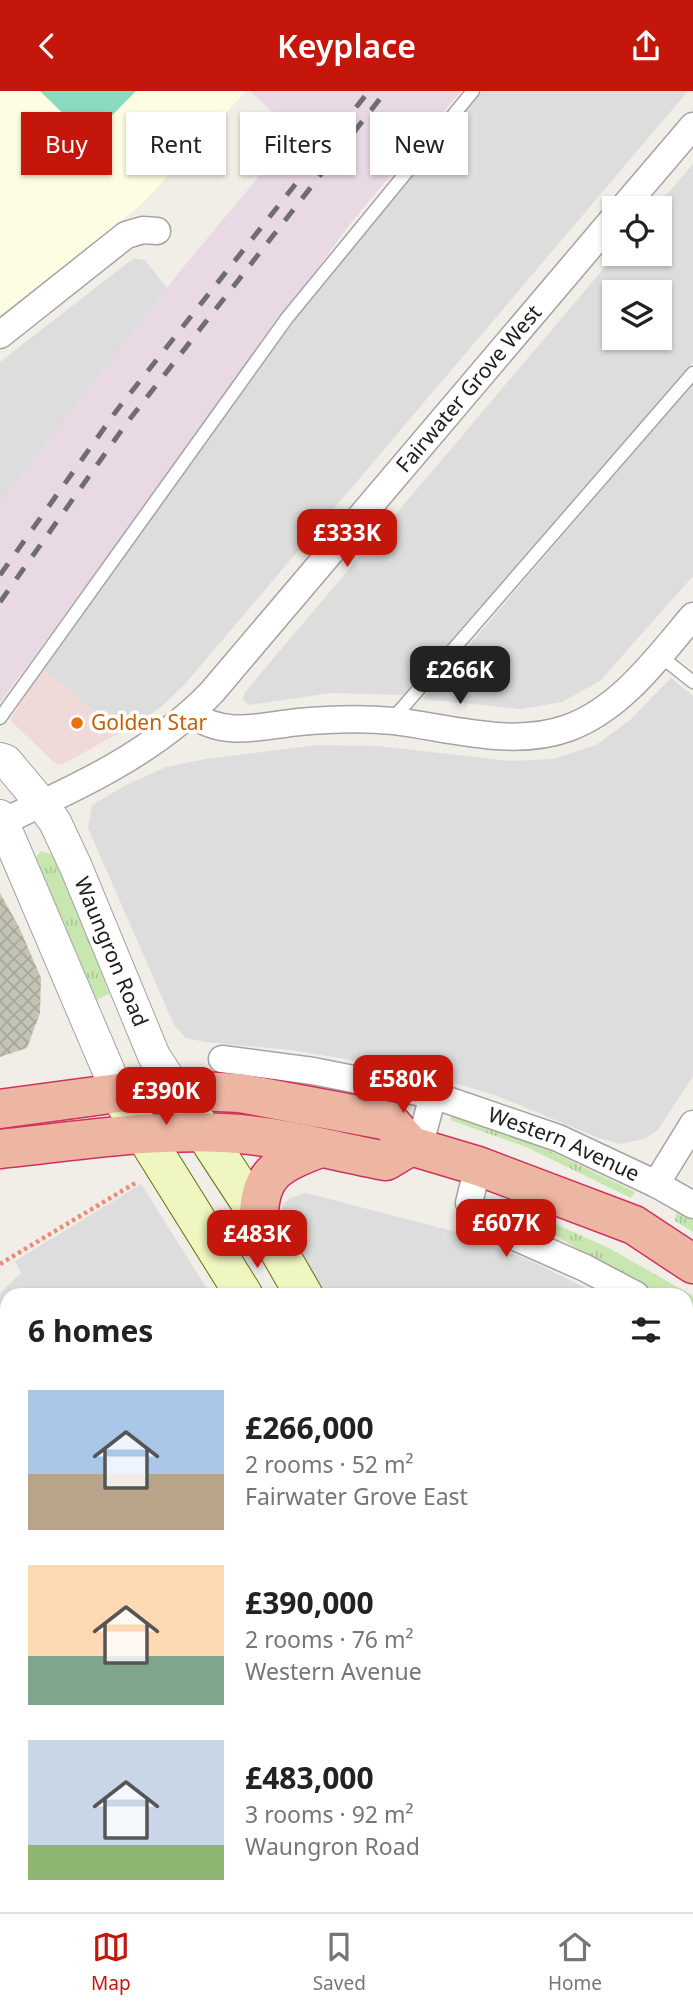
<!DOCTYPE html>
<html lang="en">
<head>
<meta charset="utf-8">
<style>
  body { margin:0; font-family:"Noto Sans",sans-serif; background:#f2f2f2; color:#222; height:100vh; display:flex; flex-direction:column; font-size:26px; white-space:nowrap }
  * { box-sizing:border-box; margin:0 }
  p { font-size:23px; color:#767676 }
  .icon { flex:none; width:38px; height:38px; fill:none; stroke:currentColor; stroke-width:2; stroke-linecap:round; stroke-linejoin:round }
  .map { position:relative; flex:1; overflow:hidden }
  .side { position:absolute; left:0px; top:1197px; width:693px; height:625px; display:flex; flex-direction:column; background:#fff; border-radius:21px 21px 0 0; box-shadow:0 2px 5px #0004 }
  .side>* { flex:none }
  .hud { position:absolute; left:21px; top:21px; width:651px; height:63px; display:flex; gap:14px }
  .controls { position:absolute; left:602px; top:105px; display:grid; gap:14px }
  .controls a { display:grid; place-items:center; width:70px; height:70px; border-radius:0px; background:#fff; box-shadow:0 2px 5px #0004; font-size:35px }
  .price { position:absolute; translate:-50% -60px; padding:0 16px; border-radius:14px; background:#c5160c; color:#fff; font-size:23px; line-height:46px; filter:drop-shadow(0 2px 4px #0008) }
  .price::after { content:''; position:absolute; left:50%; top:42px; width:21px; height:16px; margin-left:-10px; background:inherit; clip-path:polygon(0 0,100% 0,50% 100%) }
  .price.selected { background:#222; color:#fff }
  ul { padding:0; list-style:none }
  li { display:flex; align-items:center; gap:21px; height:175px; padding:0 28px }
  li span { display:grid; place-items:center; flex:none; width:196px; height:140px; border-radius:0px; color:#555 }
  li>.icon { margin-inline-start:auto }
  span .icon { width:84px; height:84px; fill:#fffc; stroke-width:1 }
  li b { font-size:30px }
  h2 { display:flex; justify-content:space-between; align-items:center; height:84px; padding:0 28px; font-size:30px }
  .chip { padding:0 24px; border-radius:0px; background:#fff; box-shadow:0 2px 5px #0004; font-size:24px; line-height:63px }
  .chip.selected { background:#c5160c; color:#fff }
  header { display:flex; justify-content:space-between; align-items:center; height:91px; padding:0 28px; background:#c5160c; color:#fff; font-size:32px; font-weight:600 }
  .tab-bar { display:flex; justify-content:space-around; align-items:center; height:98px; border-top:2px solid #e0e0e0; background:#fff; font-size:19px; color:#767676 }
  .tab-bar a { display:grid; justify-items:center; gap:4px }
  .tab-bar .selected { color:#c5160c }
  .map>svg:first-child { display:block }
  .residential { fill:#dedddd; fill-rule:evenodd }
  .commercial { fill:#f0dad8 }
  .education { fill:#fcfde3 }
  .railway { fill:#e9d9e5 }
  .construction { fill:url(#construction-cross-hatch) }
  .grass { fill:url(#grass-tufts) }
  .pitch { fill:#8adac0 }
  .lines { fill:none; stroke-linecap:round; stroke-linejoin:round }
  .service-casing { stroke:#a4a4a4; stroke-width:15 }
  .minor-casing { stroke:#a4a4a4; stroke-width:29 }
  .tertiary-casing { stroke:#a4a4a4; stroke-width:34 }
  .secondary-casing { stroke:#62730b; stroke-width:39 }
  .trunk-casing { stroke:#d1315e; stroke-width:41 }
  .path { stroke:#f28a76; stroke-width:4.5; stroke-dasharray:3.5 3.5; stroke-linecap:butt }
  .service { stroke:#fff; stroke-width:12 }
  .minor { stroke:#fff; stroke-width:26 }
  .tertiary { stroke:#fff; stroke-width:32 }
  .secondary { stroke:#f0f6bf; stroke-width:37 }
  .trunk { stroke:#ecb6a2; stroke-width:38 }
  .rail { stroke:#6e6e6e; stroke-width:5; stroke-dasharray:14 14; stroke-linecap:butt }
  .food-dot { fill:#e8710a; stroke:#fff; stroke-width:2.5 }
  .labels { text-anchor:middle; stroke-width:7; stroke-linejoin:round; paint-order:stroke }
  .street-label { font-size:21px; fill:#202020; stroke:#fff }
  .food-label { font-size:21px; fill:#c56008; stroke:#fff; text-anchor:start }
</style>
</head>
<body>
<header><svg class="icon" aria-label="back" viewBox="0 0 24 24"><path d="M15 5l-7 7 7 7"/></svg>Keyplace<svg class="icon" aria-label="share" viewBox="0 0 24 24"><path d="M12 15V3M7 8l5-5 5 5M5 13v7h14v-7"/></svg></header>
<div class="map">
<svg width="693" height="1821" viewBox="0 0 693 1821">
  <defs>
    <pattern id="construction-cross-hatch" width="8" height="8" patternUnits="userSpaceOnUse" patternTransform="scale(1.75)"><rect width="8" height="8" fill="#c3c4b3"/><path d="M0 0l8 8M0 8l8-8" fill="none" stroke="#a7a89a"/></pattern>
    <pattern id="grass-tufts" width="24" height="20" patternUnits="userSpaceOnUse" patternTransform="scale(1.75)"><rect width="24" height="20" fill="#c8e7b0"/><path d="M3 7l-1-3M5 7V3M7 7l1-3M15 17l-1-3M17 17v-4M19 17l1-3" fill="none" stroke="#acc697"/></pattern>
  </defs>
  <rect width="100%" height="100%" fill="#f0eee7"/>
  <g class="residential">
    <polygon points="481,0 688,0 186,592 160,617 119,642 42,577 197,361 330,181"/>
    <path d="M693,73v198l-289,333 -73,-2 -83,12 -5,-6 2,-7 371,-438h44v-46h-5zM614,201h46v46h-46z"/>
    <polygon points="134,167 145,169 167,197 0,412 0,271"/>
    <polygon points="693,292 693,485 600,590 562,611 521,618 423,608"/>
    <polygon points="671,587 693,605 693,985 658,1039 644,1048 620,1053 599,1047 495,1004 406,978 291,959 205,951 186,947 174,934 88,737 92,714 124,695 166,676 206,668 317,654 379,655 511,670 553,668 596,654 630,629"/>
    <polygon points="141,1093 211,1204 7,1204 7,1616 0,1612 0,1202 21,1182 15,1170"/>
    <polygon points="306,1102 460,1142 527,1168 600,1204 326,1204 285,1133 282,1120 283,1113 290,1107"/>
    <polygon points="686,1256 693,1261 693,1642 686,1636"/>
    <polygon points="0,1699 7,1702 7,1815 92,1815 87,1821 0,1821"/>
    <polygon points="415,1815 438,1815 463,1821 412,1821"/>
  </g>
  <g class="commercial">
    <polygon points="42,577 79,607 119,642 63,673 59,674 54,671 10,629"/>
    <polygon points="686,1658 693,1663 693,1794 686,1788"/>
    <polygon points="92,1815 415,1815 412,1821 87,1821"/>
  </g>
  <polygon class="education" points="0,0 246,0 144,111 93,153 0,224"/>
  <polygon class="railway" points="250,0 461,0 350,133 0,612 0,412 181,179 295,42"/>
  <polygon class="construction" points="0,802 19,836 41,887 40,922 27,957 0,966"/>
  <g class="grass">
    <polygon points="41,760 54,764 81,823 109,903 92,911 33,770"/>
    <polygon points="453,1023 548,1059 635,1101 631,1107 526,1056 450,1029"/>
    <polygon points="489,1113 538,1125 609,1157 693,1205 693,1230 686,1226 686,1204 651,1204 550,1141 491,1120"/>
    <polygon points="677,1116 693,1125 693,1141 675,1130"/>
  </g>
  <polygon class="pitch" points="40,0 136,0 89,48"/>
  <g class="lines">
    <defs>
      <g id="service">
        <polyline points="659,564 693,591"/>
        <polyline points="0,627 287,227 473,0"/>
        <polyline points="391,630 693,282"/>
        <polyline points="686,1644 693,1650"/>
        <polyline points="272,1815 285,1821"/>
        <polyline points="129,1821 132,1815"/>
      </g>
      <g id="minor">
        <polyline points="623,117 693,35"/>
        <polyline points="0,244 126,144 143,139 157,140"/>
        <path d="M191,623c35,24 69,12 108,8 32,-3 64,-4 95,-1 56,7 119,27 174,7 53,-19 90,-71 125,-112"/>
        <path id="s1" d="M2,731c75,-34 153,-70 210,-130l402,-474"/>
        <path id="s2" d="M222,968l91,12 120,24 125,43 98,46 37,21"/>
        <polyline points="419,1057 433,1004"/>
        <polyline points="478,1075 469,1112 488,1134 585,1177 636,1204"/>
        <polyline points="656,1093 693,1033"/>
        <polyline points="686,1235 693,1240"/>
        <polyline points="0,1641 7,1644"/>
        <polyline points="0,1685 7,1676"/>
      </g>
      <g id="tertiary">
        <path id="s3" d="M0,668l6,2 36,43 13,18 21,45 78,189 22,34"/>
        <polyline points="0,725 118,1002"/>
      </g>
      <g id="secondary">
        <polyline points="176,999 259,1126 304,1204"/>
        <polyline points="118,1002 244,1204"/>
        <polyline points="565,1815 576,1821"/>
      </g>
      <g id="trunk">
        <polyline points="0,1018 118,1002 176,999 240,1002 389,1030 411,1055 478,1075 634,1134 693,1173"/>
        <path d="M0,1058c79,-8 160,-22 239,-15 49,4 98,18 147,27l25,-15"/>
        <path d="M259,1126c0,-46 23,-54 61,-69"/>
      </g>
    </defs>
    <use href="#service" class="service-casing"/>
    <use href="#minor" class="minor-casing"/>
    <use href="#tertiary" class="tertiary-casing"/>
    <use href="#secondary" class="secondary-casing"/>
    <use href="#trunk" class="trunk-casing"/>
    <polyline class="path" points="0,1173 137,1091"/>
    <use href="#service" class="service"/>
    <use href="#minor" class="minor"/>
    <use href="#tertiary" class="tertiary"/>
    <use href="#secondary" class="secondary"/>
    <use href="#trunk" class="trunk"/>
    <g class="rail">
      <polyline points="0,484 117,319 369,0"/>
      <polyline points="0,511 126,333 386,0"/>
    </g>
  </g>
  <circle class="food-dot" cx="77" cy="632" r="7"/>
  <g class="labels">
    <g class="street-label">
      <text dy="7" stroke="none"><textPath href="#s1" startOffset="646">Fairwater Grove West</textPath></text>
      <text dy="7" stroke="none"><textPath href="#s3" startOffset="226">Waungron Road</textPath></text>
      <text dy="7" stroke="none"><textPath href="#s2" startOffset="354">Western Avenue</textPath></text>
    </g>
    <g class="food-label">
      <text x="91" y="639">Golden Star</text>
    </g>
  </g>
</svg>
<div class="controls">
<a><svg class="icon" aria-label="locate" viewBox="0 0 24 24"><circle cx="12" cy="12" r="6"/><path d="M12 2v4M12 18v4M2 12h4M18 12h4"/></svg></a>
<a><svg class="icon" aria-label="layers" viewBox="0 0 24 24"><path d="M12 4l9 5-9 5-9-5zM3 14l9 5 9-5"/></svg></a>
</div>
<b class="price" style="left:347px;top:478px">£333K</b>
<b class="price selected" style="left:460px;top:615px">£266K</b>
<b class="price" style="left:403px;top:1024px">£580K</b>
<b class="price" style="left:166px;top:1036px">£390K</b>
<b class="price" style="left:506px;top:1168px">£607K</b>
<b class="price" style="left:257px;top:1179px">£483K</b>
<div class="hud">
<a class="chip selected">Buy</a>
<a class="chip">Rent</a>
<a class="chip">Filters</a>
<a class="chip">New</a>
</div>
<section class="side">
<h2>6 homes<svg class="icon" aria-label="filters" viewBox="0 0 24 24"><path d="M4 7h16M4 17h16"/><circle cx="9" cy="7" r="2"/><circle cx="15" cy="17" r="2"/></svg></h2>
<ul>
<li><span style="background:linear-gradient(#a9c7e8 60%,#b9a48a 0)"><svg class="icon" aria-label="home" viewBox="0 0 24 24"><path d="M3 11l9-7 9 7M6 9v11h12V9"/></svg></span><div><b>£266,000</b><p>2 rooms · 52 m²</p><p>Fairwater Grove East</p></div></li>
<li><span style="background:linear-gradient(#ffd9b3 65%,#7fa58c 0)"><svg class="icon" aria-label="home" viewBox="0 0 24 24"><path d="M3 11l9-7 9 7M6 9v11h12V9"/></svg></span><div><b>£390,000</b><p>2 rooms · 76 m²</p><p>Western Avenue</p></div></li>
<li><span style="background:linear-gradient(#c9d6e8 75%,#8fb573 0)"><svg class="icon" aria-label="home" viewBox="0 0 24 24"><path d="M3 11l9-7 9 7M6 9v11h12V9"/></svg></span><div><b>£483,000</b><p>3 rooms · 92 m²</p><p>Waungron Road</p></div></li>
</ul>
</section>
</div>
<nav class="tab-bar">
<a class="selected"><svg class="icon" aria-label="map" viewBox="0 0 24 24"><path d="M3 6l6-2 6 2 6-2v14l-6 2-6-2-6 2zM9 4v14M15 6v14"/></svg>Map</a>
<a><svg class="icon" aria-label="saved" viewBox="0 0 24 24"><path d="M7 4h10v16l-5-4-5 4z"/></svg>Saved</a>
<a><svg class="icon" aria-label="home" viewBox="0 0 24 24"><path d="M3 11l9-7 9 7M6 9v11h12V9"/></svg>Home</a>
</nav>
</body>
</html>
